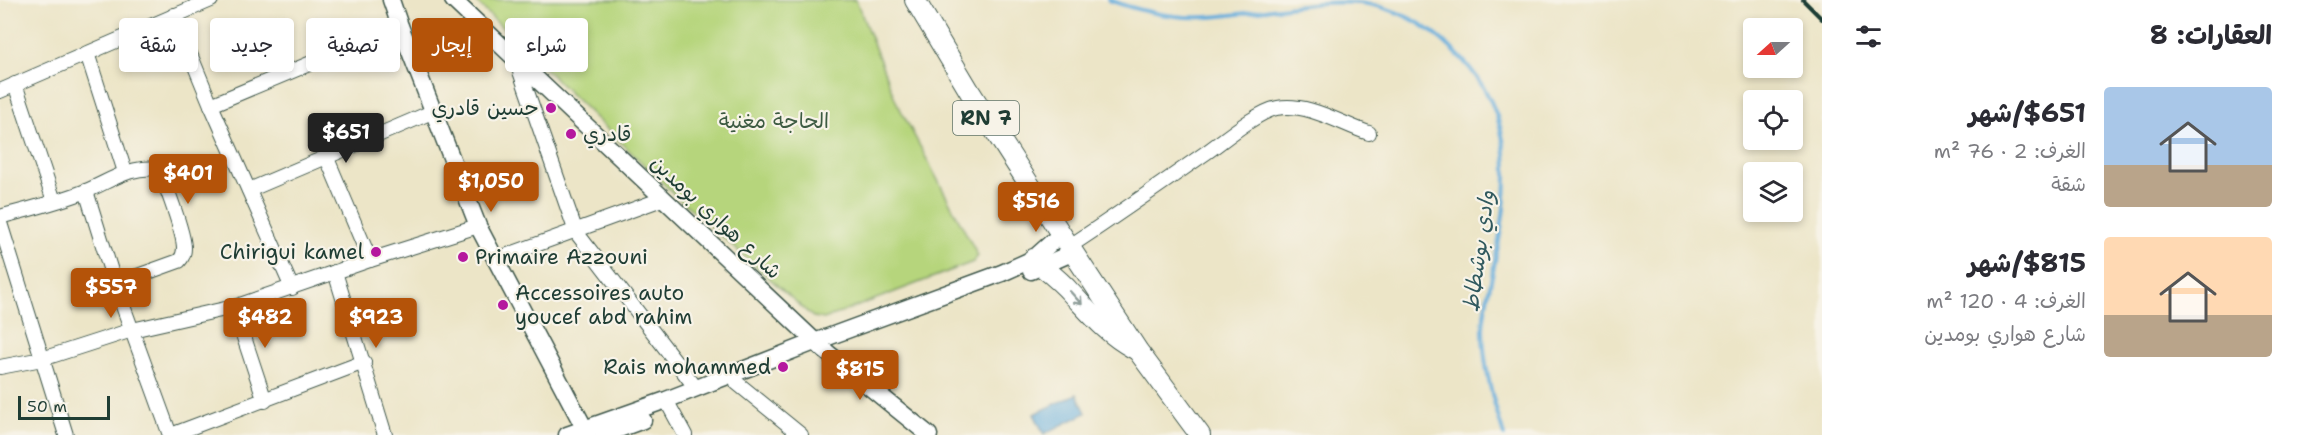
<!DOCTYPE html>
<html lang="ar">
<head>
<meta charset="utf-8">
<style>
  body { margin:0; font-family:"Shantell Sans","Playpen Sans Arabic",sans-serif; background:#f7f7f7; color:#2b2b33; direction:rtl; height:100vh; display:flex; flex-direction:column; font-size:22px; white-space:nowrap }
  * { box-sizing:border-box; margin:0 }
  p { font-size:20px; color:#7c7c81 }
  .icon { flex:none; width:33px; height:33px; fill:none; stroke:currentColor; stroke-width:2; stroke-linecap:round; stroke-linejoin:round }
  .map { position:relative; flex:1; overflow:hidden; direction:ltr }
  .panel { display:flex; flex-direction:column; background:#fff; width:480px }
  .panel>* { flex:none }
  .hud { position:absolute; left:18px; top:18px; width:570px; height:54px; direction:rtl; display:flex; gap:12px }
  .needle { width:39px; rotate:249deg }
  .controls { position:absolute; left:1743px; top:18px; display:grid; gap:12px }
  .controls a { display:grid; place-items:center; width:60px; height:60px; border-radius:6px; background:#fff; box-shadow:0 3px 9px #0003; font-size:30px }
  .scale { position:absolute; left:18px; bottom:15px; width:92px; box-sizing:border-box; padding-left:6px; border:3px solid #1f3d34; border-top:0; font-size:16px; line-height:21px; white-space:nowrap; color:#1f3d34; -webkit-text-stroke:4px #f7f3e8; paint-order:stroke }
  .price { position:absolute; translate:-50% -51px; padding:0 14px; border-radius:6px; background:#b45309; color:#fff; font-size:20px; line-height:39px; filter:drop-shadow(0 2px 3px #0008) }
  .price::after { content:''; position:absolute; left:50%; top:36px; width:18px; height:14px; margin-left:-9px; background:inherit; clip-path:polygon(0 0,100% 0,50% 100%) }
  .price.current { background:#222; color:#fff }
  ul { padding:0; list-style:none }
  li { display:flex; align-items:center; gap:18px; height:150px; padding:0 30px }
  li span { display:grid; place-items:center; flex:none; width:168px; height:120px; border-radius:6px; color:#555 }
  li>.icon { margin-inline-start:auto }
  span .icon { width:72px; height:72px; fill:#fffc; stroke-width:1 }
  li b { font-size:26px }
  h2 { display:flex; justify-content:space-between; align-items:center; height:72px; padding:0 30px; font-size:26px }
  .pill { padding:0 21px; border-radius:6px; background:#fff; box-shadow:0 3px 9px #0003; font-size:21px; line-height:54px }
  .pill.current { background:#b45309; color:#fff }
  main { display:flex; flex:1; min-height:0 }
  .map>svg:first-child { display:block }
  .green { fill:#b6d57c; stroke:#6a8958; stroke-width:1.5 }
  .water { fill:#65addc; stroke:#427588; stroke-width:1.5 }
  .lines { fill:none; stroke-linecap:round; stroke-linejoin:round }
  .stream { stroke:#65addc; stroke-width:4 }
  .minor-casing { stroke:#3e564a; stroke-width:16 }
  .tertiary-casing { stroke:#3e564a; stroke-width:19 }
  .primary-casing { stroke:#3e564a; stroke-width:22 }
  .minor { stroke:#fff; stroke-width:14 }
  .tertiary { stroke:#fff; stroke-width:16 }
  .primary { stroke:#fff; stroke-width:20 }
  .rail { stroke:#1f3d34; stroke-width:4 }
  .oneway { stroke:#8f9e9a }
  .poi-dot { fill:#b5179e; stroke:#f7f3e8; stroke-width:2 }
  .labels { text-anchor:middle; stroke-width:4.5; stroke-linejoin:round; paint-order:stroke }
  .shield { fill:#f7f3e8; stroke:#60746a; stroke-width:1.5 }
  .shield-label { font-size:20px; font-weight:bold; fill:#1f3d34 }
  .poi-label { font-size:21px; fill:#1f3d34; stroke:#f7f3e8; text-anchor:end }
  .park-label { font-size:21px; fill:#3d5b42; stroke:#f7f3e8 }
  .street-label { font-size:21px; fill:#1f3d34; stroke:#f7f3e8 }
  .water-label { font-size:22px; font-style:italic; fill:#30595e; stroke:#f7f3e8 }
</style>
</head>
<body>
<main>
<section class="panel">
<h2>العقارات: 8<svg class="icon" aria-label="filters" viewBox="0 0 24 24"><path d="M4 7h16M4 17h16"/><circle cx="9" cy="7" r="2"/><circle cx="15" cy="17" r="2"/></svg></h2>
<ul>
<li><span style="background:linear-gradient(#a9c7e8 65%,#b9a48a 0)"><svg class="icon" aria-label="home" viewBox="0 0 24 24"><path d="M3 11l9-7 9 7M6 9v11h12V9"/></svg></span><div><b>$651/شهر</b><p>الغرف: 2 · 76 m²</p><p>شقة</p></div></li>
<li><span style="background:linear-gradient(#ffd9b3 65%,#b9a48a 0)"><svg class="icon" aria-label="home" viewBox="0 0 24 24"><path d="M3 11l9-7 9 7M6 9v11h12V9"/></svg></span><div><b>$815/شهر</b><p>الغرف: 4 · 120 m²</p><p>شارع هواري بومدين</p></div></li>
</ul>
</section>
<div class="map">
<svg width="1822" height="435" viewBox="0 0 1822 435">
  <rect width="100%" height="100%" fill="#f7f3e8"/>
  <filter id="ink" filterUnits="userSpaceOnUse"><feTurbulence type="fractalNoise" baseFrequency=".0167" numOctaves="2"/><feDisplacementMap in="SourceGraphic" scale="12" xChannelSelector="R" yChannelSelector="G"/><feConvolveMatrix kernelMatrix="1 2 1 2 8 2 1 2 1" color-interpolation-filters="sRGB"/></filter>
  <filter id="wash" filterUnits="userSpaceOnUse"><feTurbulence type="fractalNoise" baseFrequency=".008" numOctaves="4" result="noise"/><feDisplacementMap in="SourceGraphic" scale="24" xChannelSelector="R" yChannelSelector="G"/><feGaussianBlur stdDeviation="1.35" result="paint"/><feColorMatrix in="noise" values="0 0 0 0 0 0 0 0 0 0 0 0 0 0 0 0 0 1.4 0 .05"/><feComposite in="paint" operator="in"/></filter>
  <g filter="url(#wash)">
    <rect width="100%" height="100%" fill="#ece5c7"/>
    <polygon class="green" points="474,0 856,0 896,101 978,256 973,262 824,319 813,317 674,194"/>
    <polygon class="water" points="1077,394 1086,413 1044,434 1034,414"/>
    <g class="lines">
      <path class="stream" d="M1109,0c19,7 45,14 66,16 36,5 76,-5 112,-9 28,-4 58,-7 86,-2 38,9 62,26 88,53 58,61 49,132 33,208 -4,21 -10,42 -11,63 0,36 10,72 21,106"/>
    </g>
  </g>
  <g filter="url(#ink)">
    <g class="lines">
      <defs>
        <g id="minor">
          <polyline points="174,15 211,105 292,288"/>
          <polyline points="87,53 125,172"/>
          <polyline points="412,58 483,29"/>
          <polyline points="516,60 576,232 696,388"/>
          <polyline points="15,84 54,201"/>
          <polyline points="0,91 211,0"/>
          <polyline points="211,105 400,26"/>
          <polyline points="326,156 370,260"/>
          <polyline points="249,190 432,112"/>
          <polyline points="86,191 115,284 170,435"/>
          <path d="M0,217c29,-8 59,-15 86,-26 24,-10 45,-26 72,-22 7,12 26,65 26,79 0,5 -2,10 -5,13l-64,23"/>
          <polyline points="0,223 66,435"/>
          <path d="M1070,246c46,-30 91,-62 137,-94 17,-12 50,-40 70,-44 31,-6 64,16 92,25"/>
          <polyline points="494,260 662,199"/>
          <polyline points="335,272 385,435"/>
          <polyline points="234,307 265,401"/>
          <polyline points="0,367 42,359 132,330 234,307 370,260 478,226"/>
          <polyline points="737,383 801,435"/>
          <polyline points="666,400 685,435"/>
          <polyline points="171,435 364,362"/>
        </g>
        <g id="tertiary">
          <polyline points="391,0 400,26 478,226 588,435"/>
          <polyline points="453,0 824,350 929,435"/>
          <polyline points="1031,271 1074,252"/>
          <polyline points="567,435 666,400 817,341 1002,273 1033,259 1061,234"/>
          <polyline points="603,435 643,420"/>
        </g>
        <g id="primary">
          <polyline points="915,0 970,92 1061,234 1138,351 1200,435"/>
          <path d="M1033,259c13,11 27,21 38,34 20,21 36,41 62,55"/>
        </g>
      </defs>
      <use href="#minor" class="minor-casing"/>
      <use href="#tertiary" class="tertiary-casing"/>
      <use href="#primary" class="primary-casing"/>
      <use href="#minor" class="minor"/>
      <use href="#tertiary" class="tertiary"/>
      <use href="#primary" class="primary"/>
      <polyline class="rail" points="1803,0 1822,19"/>
    </g>
    <defs><path id="oneway-shaft" d="M-6 0H5M1.5-3L5.5 0L1.5 3" fill="none" stroke-width="1.6" stroke-linecap="round" stroke-linejoin="round" transform="scale(1.5)"/></defs>
    <use class="oneway" href="#oneway-shaft" transform="translate(1076 298) rotate(48)"/>
  </g>
  <g class="poi-dot">
    <circle cx="551" cy="108" r="6"/>
    <circle cx="571" cy="134" r="6"/>
    <circle cx="376" cy="252" r="6"/>
    <circle cx="463" cy="257" r="6"/>
    <circle cx="503" cy="305" r="6"/>
    <circle cx="783" cy="367" r="6"/>
  </g>
  <g class="labels">
    <rect class="shield" x="953" y="101" width="66" height="34" rx="4.5"/>
    <g class="shield-label">
      <text x="986" y="125">RN 7</text>
    </g>
    <g class="poi-label">
      <text x="539" y="115">حسين قادري</text>
      <text x="583" y="141" text-anchor="start">قادري</text>
      <text x="364" y="259">Chirigui kamel</text>
      <text x="475" y="264" text-anchor="start">Primaire Azzouni</text>
      <text x="515" y="300" text-anchor="start">Accessoires auto<tspan x="515" dy="24">youcef abd rahim</tspan></text>
      <text x="771" y="374">Rais mohammed</text>
    </g>
    <g class="park-label">
      <text x="774" y="128">الحاجة مغنية</text>
    </g>
    <g class="street-label">
      <text transform="translate(716 217) rotate(43)" y="7">شارع هواري بومدين</text>
    </g>
    <g class="water-label">
      <text transform="translate(1478 251) rotate(-82)" y="8">وادي بوشطاط</text>
    </g>
  </g>
</svg>
<div class="controls">
<a><svg class="needle" viewBox="-14 -14 28 28"><path d="M0-13l5 13h-10z" fill="#e53935"/><path d="M0 13l5-13h-10z" fill="#7c7c81"/></svg></a>
<a><svg class="icon" aria-label="locate" viewBox="0 0 24 24"><circle cx="12" cy="12" r="6"/><path d="M12 2v4M12 18v4M2 12h4M18 12h4"/></svg></a>
<a><svg class="icon" aria-label="layers" viewBox="0 0 24 24"><path d="M12 4l9 5-9 5-9-5zM3 14l9 5 9-5"/></svg></a>
</div>
<div class="scale">50 m</div>
<b class="price current" style="left:346px;top:164px">$651</b>
<b class="price" style="left:188px;top:205px">$401</b>
<b class="price" style="left:491px;top:213px">$1,050</b>
<b class="price" style="left:1036px;top:233px">$516</b>
<b class="price" style="left:111px;top:319px">$557</b>
<b class="price" style="left:265px;top:349px">$482</b>
<b class="price" style="left:376px;top:349px">$923</b>
<b class="price" style="left:860px;top:401px">$815</b>
<div class="hud">
<a class="pill">شراء</a>
<a class="pill current">إيجار</a>
<a class="pill">تصفية</a>
<a class="pill">جديد</a>
<a class="pill">شقة</a>
</div>
</div>
</main>
</body>
</html>
